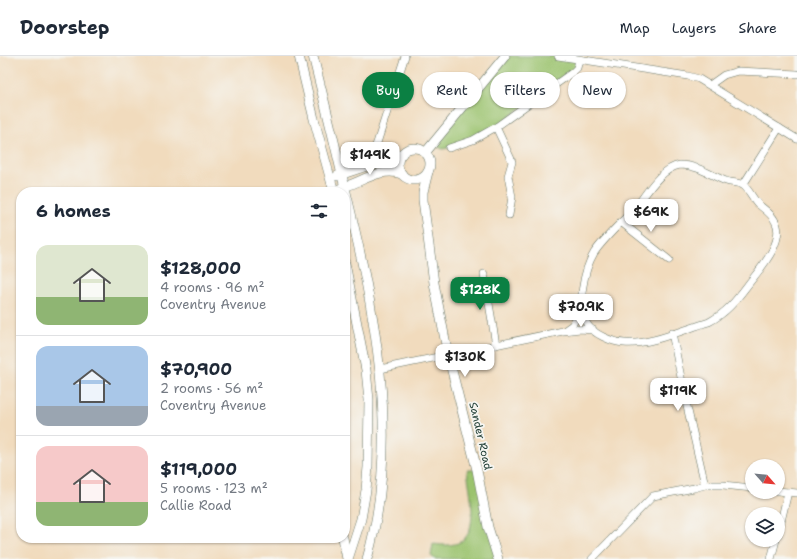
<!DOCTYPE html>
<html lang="en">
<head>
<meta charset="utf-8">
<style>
  body { margin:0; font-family:"Shantell Sans",sans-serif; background:#f2f2f3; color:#1f2937; height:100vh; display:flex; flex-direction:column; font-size:15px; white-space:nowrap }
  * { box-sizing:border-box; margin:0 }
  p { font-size:13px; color:#747a83 }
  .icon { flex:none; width:22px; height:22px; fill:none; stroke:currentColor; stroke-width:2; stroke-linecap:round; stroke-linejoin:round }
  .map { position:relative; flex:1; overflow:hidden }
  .sheet { position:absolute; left:16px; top:131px; width:334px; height:356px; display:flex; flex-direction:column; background:#fff; border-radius:16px; box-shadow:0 1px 3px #0004 }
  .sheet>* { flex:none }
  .banner { position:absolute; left:362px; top:16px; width:375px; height:36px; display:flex; gap:8px }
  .needle { width:26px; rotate:117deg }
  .controls { position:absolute; left:745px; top:403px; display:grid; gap:8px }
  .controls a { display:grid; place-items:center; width:40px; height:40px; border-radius:50%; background:#fff; box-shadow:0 1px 3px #0004; font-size:20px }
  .price { position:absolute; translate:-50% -34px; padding:0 9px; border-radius:8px; background:#fff; color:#222; font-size:13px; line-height:26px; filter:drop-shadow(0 1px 2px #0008) }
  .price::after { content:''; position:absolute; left:50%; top:24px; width:12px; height:9px; margin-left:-6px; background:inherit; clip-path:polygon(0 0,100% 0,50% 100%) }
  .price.on { background:#0b8043; color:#fff }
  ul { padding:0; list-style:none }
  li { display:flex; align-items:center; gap:12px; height:100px; padding:0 20px }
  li+li { border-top:1px solid #e0e1e3 }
  li span { display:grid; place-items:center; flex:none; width:112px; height:80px; border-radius:12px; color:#555 }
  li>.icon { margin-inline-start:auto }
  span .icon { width:48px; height:48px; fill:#fffc; stroke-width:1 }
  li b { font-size:17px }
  h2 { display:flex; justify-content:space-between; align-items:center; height:48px; padding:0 20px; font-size:17px }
  .pill { padding:0 14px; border-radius:18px; background:#fff; box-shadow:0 1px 3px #0004; font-size:14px; line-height:36px }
  .pill.on { background:#0b8043; color:#fff }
  header { display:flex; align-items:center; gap:24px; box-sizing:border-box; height:56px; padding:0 20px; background:#fff; border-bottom:1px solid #e0e1e3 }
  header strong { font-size:19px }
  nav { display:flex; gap:22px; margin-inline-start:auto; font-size:14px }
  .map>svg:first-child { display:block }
  .green { fill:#9bc36e; stroke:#5d8051 }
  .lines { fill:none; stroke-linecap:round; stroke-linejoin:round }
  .street-casing { stroke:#687464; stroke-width:8 }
  .secondary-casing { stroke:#687464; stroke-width:10 }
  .street { stroke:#fff; stroke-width:7 }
  .secondary { stroke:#fff; stroke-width:9 }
  .labels { text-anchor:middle; stroke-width:3.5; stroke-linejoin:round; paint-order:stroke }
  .street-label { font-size:11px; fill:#1f3d34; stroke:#f6f6f2 }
</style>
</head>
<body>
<header>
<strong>Doorstep</strong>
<nav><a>Map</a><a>Layers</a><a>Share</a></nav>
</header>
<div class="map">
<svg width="797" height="503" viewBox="0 0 797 503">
  <rect width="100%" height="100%" fill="#f6f6f2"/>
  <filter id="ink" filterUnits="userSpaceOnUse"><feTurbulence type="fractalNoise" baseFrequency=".025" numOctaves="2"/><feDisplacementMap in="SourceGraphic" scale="8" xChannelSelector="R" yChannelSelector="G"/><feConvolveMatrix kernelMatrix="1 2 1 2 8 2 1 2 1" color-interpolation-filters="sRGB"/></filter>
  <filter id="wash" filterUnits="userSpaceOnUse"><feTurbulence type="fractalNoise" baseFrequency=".012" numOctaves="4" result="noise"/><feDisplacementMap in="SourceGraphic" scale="16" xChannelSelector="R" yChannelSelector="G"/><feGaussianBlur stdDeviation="0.9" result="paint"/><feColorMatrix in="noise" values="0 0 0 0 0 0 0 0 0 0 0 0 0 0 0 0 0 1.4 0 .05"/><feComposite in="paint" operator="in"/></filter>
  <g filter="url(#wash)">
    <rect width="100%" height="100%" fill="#f1dbbd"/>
    <g class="green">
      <polygon points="505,0 561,0 579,3 578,9 496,71 449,92 442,93 433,87"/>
      <path d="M467,414h10l21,89h-63l-4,-3 2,-12c8,1 17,2 25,-1 23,-9 11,-54 9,-73z"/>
    </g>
  </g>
  <g filter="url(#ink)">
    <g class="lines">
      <defs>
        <g id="street">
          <polyline points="558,0 688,20 699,23 797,83"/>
          <polyline points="710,29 724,19 738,15 797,18"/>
          <polyline points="496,71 511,103 512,106 508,120 512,141 509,159"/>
          <polyline points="449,92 473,84 496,71 573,16 577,12 579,4"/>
          <path d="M680,109c18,0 30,10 46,16 5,2 12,1 17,4 6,4 9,13 15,19 6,5 14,10 17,17 11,19 -14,47 -25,61 -13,17 -22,30 -41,40 -24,7 -61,24 -85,21 -12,-1 -31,-9 -37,-19 -11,-18 -3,-54 7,-71 10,-15 28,-31 41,-45 12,-15 26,-40 45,-43z"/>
          <polyline points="366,111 377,87 405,0"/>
          <polyline points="743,129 779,72"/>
          <polyline points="621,166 669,204"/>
          <polyline points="484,218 496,289"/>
          <polyline points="565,274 572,269 582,253"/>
          <polyline points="672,277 686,346 705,429"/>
          <polyline points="380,313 563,275 580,273 593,274"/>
          <polyline points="778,435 797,437"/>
          <polyline points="778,478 788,436"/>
          <polyline points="592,503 653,440 694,432 705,429 723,429 752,432"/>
          <polyline points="771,503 776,484"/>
        </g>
        <g id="secondary">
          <polyline points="299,0 314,63 334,136"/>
          <path d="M313,0c11,44 22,88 32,132 29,120 57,250 22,371"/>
          <circle cx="414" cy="108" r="16"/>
          <polyline points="425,97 505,0"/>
          <polyline points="428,116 423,136 423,144 434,227 448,299 477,414 488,471 498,503"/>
          <polyline points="337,120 402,98"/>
          <path d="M341,132c19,-5 40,-22 61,-14"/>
          <polyline points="345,207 366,314 369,344 368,411 366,434 361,463 348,503"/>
          <polyline points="343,482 347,503"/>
        </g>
      </defs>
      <use href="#street" class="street-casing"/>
      <use href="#secondary" class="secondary-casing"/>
      <use href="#street" class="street"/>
      <use href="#secondary" class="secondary"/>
    </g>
  </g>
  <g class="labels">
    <g class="street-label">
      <text transform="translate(481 380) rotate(77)" y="4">Sander Road</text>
    </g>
  </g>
</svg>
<div class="controls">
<a><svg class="needle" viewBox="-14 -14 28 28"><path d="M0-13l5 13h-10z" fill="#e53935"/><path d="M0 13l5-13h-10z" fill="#747a83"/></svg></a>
<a><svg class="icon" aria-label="layers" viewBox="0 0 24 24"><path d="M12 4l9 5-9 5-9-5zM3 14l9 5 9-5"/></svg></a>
</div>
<b class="price" style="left:370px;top:120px">$149K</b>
<b class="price" style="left:651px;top:177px">$69K</b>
<b class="price on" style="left:480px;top:255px">$128K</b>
<b class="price" style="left:581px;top:272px">$70.9K</b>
<b class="price" style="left:465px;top:322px">$130K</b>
<b class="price" style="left:678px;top:356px">$119K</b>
<div class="banner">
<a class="pill on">Buy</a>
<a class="pill">Rent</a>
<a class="pill">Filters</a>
<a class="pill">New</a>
</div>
<section class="sheet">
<h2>6 homes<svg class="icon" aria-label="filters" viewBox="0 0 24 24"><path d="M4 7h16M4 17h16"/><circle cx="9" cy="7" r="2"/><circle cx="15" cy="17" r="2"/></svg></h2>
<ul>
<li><span style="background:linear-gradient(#dfe7d0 65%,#8fb573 0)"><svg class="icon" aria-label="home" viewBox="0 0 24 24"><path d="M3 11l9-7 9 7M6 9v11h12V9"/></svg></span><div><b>$128,000</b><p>4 rooms · 96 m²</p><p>Coventry Avenue</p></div></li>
<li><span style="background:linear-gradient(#a9c7e8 75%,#9aa5b1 0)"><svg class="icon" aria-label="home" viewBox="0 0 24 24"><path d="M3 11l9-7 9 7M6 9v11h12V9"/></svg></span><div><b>$70,900</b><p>2 rooms · 56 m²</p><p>Coventry Avenue</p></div></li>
<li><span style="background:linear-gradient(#f6c9c9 70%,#8fb573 0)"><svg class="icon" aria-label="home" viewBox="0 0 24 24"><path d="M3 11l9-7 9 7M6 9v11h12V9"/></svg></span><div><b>$119,000</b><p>5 rooms · 123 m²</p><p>Callie Road</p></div></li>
</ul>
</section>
</div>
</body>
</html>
